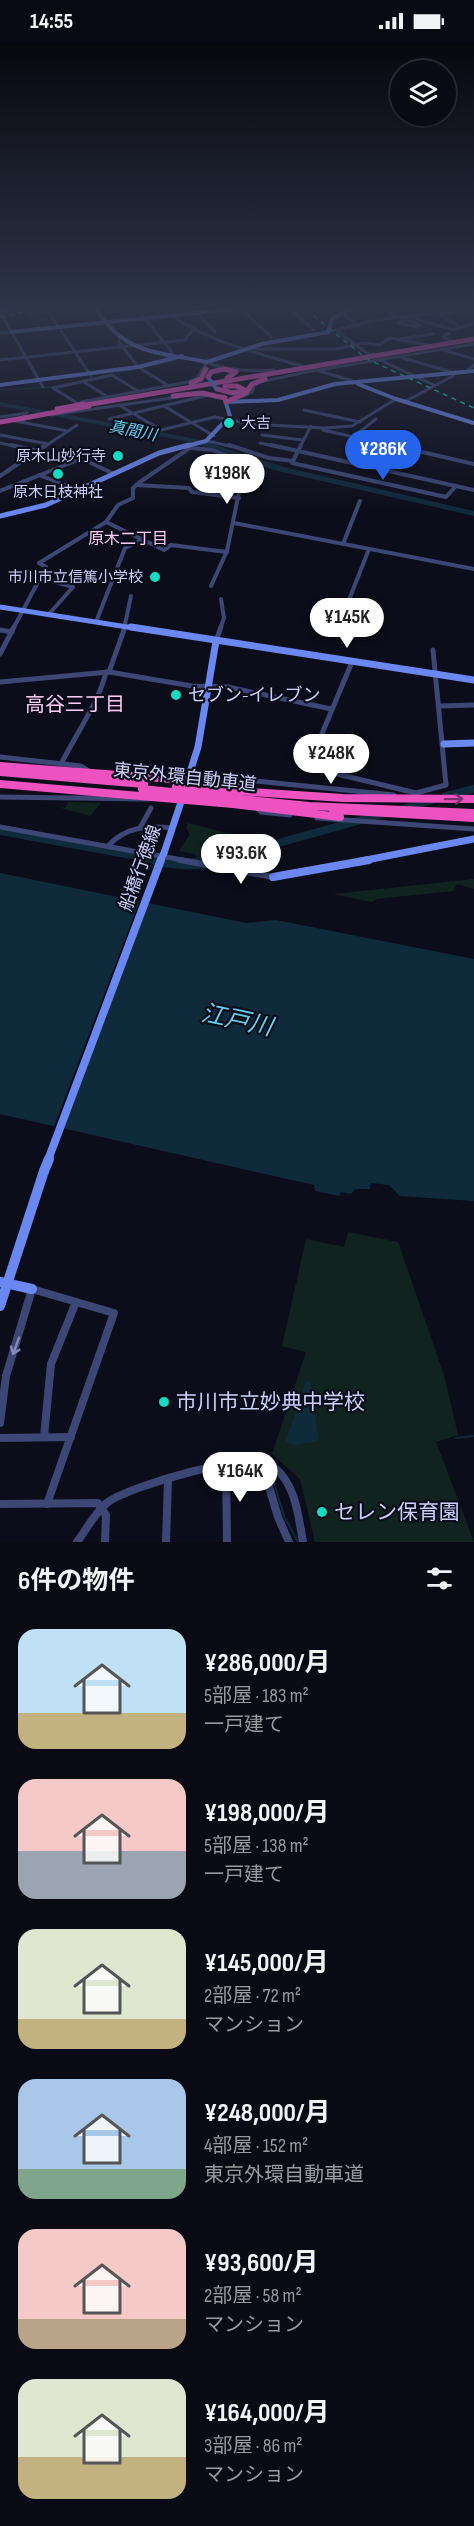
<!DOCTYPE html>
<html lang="ja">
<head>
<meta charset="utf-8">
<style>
  body { margin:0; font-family:"Sofia Sans Condensed","Noto Sans JP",sans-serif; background:#171822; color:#f1f3f6; height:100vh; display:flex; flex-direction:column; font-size:22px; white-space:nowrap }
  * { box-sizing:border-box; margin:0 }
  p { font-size:20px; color:#999aa0 }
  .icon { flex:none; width:33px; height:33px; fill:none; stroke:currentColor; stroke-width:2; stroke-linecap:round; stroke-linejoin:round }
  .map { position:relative; height:1500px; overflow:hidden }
  .details { display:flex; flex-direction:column; background:#090a14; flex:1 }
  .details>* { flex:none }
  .fabs { position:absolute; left:390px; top:18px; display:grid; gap:12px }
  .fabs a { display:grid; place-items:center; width:66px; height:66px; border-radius:50%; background:#090a14; box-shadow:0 2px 4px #0004,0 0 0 2px #292b34; font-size:30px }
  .price { position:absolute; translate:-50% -51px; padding:0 14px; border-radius:21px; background:#fff; color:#222; font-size:20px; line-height:39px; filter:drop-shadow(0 2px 3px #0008) }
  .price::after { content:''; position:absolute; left:50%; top:36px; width:18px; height:14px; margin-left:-9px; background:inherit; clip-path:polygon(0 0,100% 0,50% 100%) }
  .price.on { background:#2563eb; color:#fff }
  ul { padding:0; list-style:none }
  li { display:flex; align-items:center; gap:18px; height:150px; padding:0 18px }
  li span { display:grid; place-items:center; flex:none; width:168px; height:120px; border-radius:18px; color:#555 }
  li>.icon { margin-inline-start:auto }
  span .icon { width:72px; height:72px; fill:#fffc; stroke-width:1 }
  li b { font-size:26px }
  h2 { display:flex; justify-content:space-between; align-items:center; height:72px; padding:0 18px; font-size:26px }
  .status { display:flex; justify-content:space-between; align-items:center; height:42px; padding:0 30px; background:#090a14; direction:ltr }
  .status svg { height:16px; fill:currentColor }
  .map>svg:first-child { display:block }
  .green { fill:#10231e }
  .water { fill:#0f2a3b }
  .pier { fill:#0c0d1a }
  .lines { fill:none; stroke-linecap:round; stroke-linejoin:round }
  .stream-far1 { stroke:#0f2a3b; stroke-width:1.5 }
  .stream { stroke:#0f2a3b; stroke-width:2 }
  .river-far1 { stroke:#0f2a3b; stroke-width:8 }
  .river { stroke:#0f2a3b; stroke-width:11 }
  .street-far4 { stroke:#3c4775; stroke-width:3 }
  .street-far3 { stroke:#3c4775; stroke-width:4 }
  .street-far2 { stroke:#3c4775; stroke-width:5 }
  .street-far1 { stroke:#3c4775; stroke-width:6 }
  .street { stroke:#3c4775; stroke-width:8 }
  .secondary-far4 { stroke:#6b87f0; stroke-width:4 }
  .secondary-far3 { stroke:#6b87f0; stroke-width:5 }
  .secondary-far2 { stroke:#6b87f0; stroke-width:7 }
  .secondary-far1 { stroke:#6b87f0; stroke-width:8 }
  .secondary { stroke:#6b87f0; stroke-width:10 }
  .highway-far1 { stroke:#ee52c1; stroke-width:5 }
  .highway { stroke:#ee52c1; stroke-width:8 }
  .rail { stroke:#16dbc0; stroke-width:1.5; stroke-dasharray:5 4.5; stroke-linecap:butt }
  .secondary-bridge-far3 { stroke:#6b87f0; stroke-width:4 }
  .secondary-bridge-far2 { stroke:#6b87f0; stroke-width:7 }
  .secondary-bridge-far1 { stroke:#6b87f0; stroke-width:8 }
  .secondary-bridge { stroke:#6b87f0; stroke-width:10 }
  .highway-bridge-far1 { stroke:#ee52c1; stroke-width:5 }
  .highway-bridge { stroke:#ee52c1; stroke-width:8 }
  .oneway { stroke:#7d306e }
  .oneway2 { stroke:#848cb8 }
  .poi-dot { fill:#16dbc0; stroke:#0c0d1a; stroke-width:2 }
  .labels { text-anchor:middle; stroke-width:4.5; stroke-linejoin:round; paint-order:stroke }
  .far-poi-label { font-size:15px; fill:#cbd0fa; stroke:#0c0d1a; text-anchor:end }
  .far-water-label { font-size:16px; font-style:italic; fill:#63cff0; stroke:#0c0d1a }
  .far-neighbourhood-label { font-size:16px; fill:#faccf4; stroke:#0c0d1a }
  .poi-label { font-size:18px; fill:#cbd0fa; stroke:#0c0d1a; text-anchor:start }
  .street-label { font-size:18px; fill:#cbd0fa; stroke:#0c0d1a }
  .neighbourhood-label { font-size:20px; fill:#faccf4; stroke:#0c0d1a }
  .near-poi-label { font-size:21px; fill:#cbd0fa; stroke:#0c0d1a; text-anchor:start }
  .near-water-label { font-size:24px; font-style:italic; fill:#63cff0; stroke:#0c0d1a }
</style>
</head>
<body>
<div class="status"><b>14:55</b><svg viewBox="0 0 49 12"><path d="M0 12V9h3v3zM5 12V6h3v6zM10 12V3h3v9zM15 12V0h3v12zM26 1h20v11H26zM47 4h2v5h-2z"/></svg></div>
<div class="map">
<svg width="474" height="1500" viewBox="0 0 474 1500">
  <rect width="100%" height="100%" fill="#0c0d1a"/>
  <g class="green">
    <polygon points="68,760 101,761 90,774 54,764 65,766"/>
    <polygon points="188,781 271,802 199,819 195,812 179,809 190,792 186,786"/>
    <polygon points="474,837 474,847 457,842 453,849 376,857 372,860 333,852"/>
    <polygon points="348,1190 398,1200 444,1333 458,1393 436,1400 474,1500 315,1500 300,1437 272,1412 306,1310 282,1304 306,1197 344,1205"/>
  </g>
  <g class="water">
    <polygon points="0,360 196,397 284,425 474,469 474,474 278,429 190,400 0,364"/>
    <polygon points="0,831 246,881 276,878 474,917 474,1159 400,1154 389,1143 371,1141 370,1147 355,1147 351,1152 341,1150 339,1154 315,1149 314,1143 0,1072"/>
    <polygon points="306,1339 310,1339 319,1399 294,1403 286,1399"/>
  </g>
  <polygon class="pier" points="141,855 149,857 63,1089 53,1087"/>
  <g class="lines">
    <g class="stream-far1">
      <polyline points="462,287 474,283"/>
      <polyline points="338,289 365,282"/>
      <polyline points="291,299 306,296"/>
      <polyline points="236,312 249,309"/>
      <polyline points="195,314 208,317"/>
      <polyline points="154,323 182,317"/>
      <polyline points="113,332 132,328"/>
      <polyline points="0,348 53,345"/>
    </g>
    <g class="stream">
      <polyline points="456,1396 474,1394"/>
      <polyline points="270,1428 284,1474 298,1500"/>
    </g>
    <g class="river-far1">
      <polyline points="446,754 474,747"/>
      <polyline points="400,768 432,758"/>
      <polyline points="0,789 164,819"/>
      <polyline points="214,819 386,771"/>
    </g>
    <path class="river" d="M156,818c23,4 40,6 63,0"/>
    <g class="street-far4">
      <polyline points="133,262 172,310 170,311"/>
      <path d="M156,262c43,36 94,47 146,62"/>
      <polyline points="189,262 215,290"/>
      <polyline points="284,262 314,288"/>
      <polyline points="332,262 358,284"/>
      <polyline points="380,262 396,275"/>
      <polyline points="427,262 460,286"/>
      <polyline points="44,263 91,334"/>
      <polyline points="0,264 16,262"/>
      <polyline points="241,267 271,295"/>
      <polyline points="0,270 43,345"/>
      <polyline points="31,272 47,270"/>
      <polyline points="410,275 454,288 474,281"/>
      <polygon points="407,278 420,283 418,285 398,281"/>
      <polyline points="407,278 413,277"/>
      <polyline points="337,289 368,312 374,312"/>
      <polyline points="328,290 375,278 474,267"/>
      <polyline points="0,291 11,290"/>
      <polyline points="449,291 443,295 452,299"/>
      <polyline points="119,296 119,300 138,325 169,344"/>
      <polyline points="399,297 434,292"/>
      <polyline points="251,307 336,307 363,301 379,303 390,296 428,303"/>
      <polyline points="444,308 474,317"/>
      <polyline points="403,316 451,330"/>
      <polyline points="0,318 185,298 192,289"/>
      <polyline points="380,318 434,343"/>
      <polyline points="318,328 474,302"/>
      <polyline points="466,330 474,323"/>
      <polyline points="84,340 108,355"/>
      <polyline points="242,355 252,350 254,344 260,340 316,328 353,339"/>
      <path d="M81,360l107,-20 9,-4 10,-16c15,8 49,10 67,8"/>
      <polyline points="404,360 453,334 455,330"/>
      <polyline points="77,361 53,346 112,333 138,349"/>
      <polyline points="119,363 161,388 215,375 251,382 324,386 352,384 396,357"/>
      <polyline points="164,364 214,394"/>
      <polyline points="304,368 360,380"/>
      <polyline points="51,373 178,355"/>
      <polyline points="0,375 27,371"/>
      <polyline points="109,377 209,353"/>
      <polyline points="15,379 68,389"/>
      <polyline points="323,388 398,405"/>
      <polyline points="0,393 48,402"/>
      <polyline points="262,393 302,398"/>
      <polyline points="353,395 376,377"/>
      <polyline points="207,399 234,405"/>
      <polyline points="0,401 18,405"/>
      <polyline points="260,401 278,405"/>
      <polyline points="44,405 77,383"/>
      <polyline points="300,405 311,384"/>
    </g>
    <g class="street-far3">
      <polyline points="11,403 89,420 114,432"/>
      <polyline points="229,403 269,416 293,419"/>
      <polyline points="271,403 474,448"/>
      <polyline points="301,403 292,421 446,455 456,444"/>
      <polyline points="392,403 474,422"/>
      <polyline points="192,406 212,408 251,423 239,450 227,509 211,544"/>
      <polyline points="39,433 79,448"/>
      <polyline points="0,434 46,403"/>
      <polyline points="136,443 189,446 192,450 239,456"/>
      <polyline points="0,449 78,418"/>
      <polyline points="106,480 164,508 171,503 227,510"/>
      <polyline points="234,481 474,527"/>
      <polyline points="343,502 360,459"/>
      <polyline points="40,536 73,545 49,572"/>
      <polyline points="345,568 369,507"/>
      <polyline points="96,580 125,506 142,498"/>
      <polyline points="13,587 46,525 39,521 106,480 118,463 133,456 133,446 140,440 191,405"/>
      <polyline points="124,587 131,554"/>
      <polyline points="220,587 224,576 221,557"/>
    </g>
    <g class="street-far2">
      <polyline points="0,588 12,590"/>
      <polyline points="216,599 221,585"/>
      <polyline points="0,612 14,585"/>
      <polyline points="352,620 308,725 416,751 446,743 433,608"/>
      <polyline points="109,630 125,585"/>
      <polyline points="0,640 109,630 192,644 228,645 331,667"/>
      <polyline points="440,664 474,663"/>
      <polyline points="0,715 81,724 89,729"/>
      <path d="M61,722c14,-28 39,-64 45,-92"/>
      <polyline points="228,741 256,739 394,753"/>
      <polyline points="0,755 148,757"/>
      <polyline points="257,765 261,770 290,773"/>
      <polyline points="317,776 474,787"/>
      <polyline points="141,784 151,766"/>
      <polyline points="0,785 188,819"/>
      <path d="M108,804c17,-19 40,-21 64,-18"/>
    </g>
    <polyline class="street-far1" points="180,818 273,835"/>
    <g class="street">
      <polyline points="0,1381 6,1334 32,1247 114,1271 47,1462"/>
      <polyline points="44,1395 51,1322 76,1260"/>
      <polyline points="0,1396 71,1395"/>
      <polyline points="226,1422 227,1500"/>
      <polyline points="264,1428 278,1475 289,1500"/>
      <polyline points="0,1462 98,1461 106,1473 105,1500"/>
      <path d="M77,1500c9,-12 19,-31 31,-40 23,-16 144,-53 166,-35 22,18 24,48 29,75"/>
      <polyline points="166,1500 168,1438"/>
    </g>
    <g class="secondary-far4">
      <path d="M93,262c30,51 61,47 114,58"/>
      <polyline points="0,268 67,262"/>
      <polyline points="11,290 282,262"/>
      <polyline points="207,320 262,302 328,290 332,277 360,262"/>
      <polyline points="358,342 396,357 474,381"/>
      <polyline points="0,343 138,325 182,314"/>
      <polyline points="226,360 278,358 335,342 474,329"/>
      <polyline points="183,405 206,399 230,374 224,355"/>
    </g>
    <g class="secondary-far3">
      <polyline points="0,474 46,463 159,411 189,403"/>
      <polyline points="0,565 140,587"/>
    </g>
    <g class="secondary-far2">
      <polyline points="131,585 474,638"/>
      <polyline points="444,702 474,701"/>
      <polyline points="186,743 198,705 216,599"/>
      <polyline points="164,811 183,754"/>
      <polyline points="361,819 474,797"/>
    </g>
    <g class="secondary-far1">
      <polyline points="273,835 369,818"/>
      <polyline points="48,1118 159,823"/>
    </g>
    <g class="secondary">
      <polyline points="44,1129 49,1117"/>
      <polyline points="0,1240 32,1247"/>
    </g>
    <g class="highway-far1">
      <polyline points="208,335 211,330 224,327 236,330 227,336"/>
      <polyline points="191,341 201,337 206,327"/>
      <polyline points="217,347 233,351 245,348 237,344 225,344"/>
      <polyline points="173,354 202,351 225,356"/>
      <polyline points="226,360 246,351 252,342 265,337"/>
      <polyline points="80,364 474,297"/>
      <polyline points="57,367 84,362"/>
      <polyline points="0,380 24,376"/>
    </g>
    <g class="highway">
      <polyline points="0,724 211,740 252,748"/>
      <polyline points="0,730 144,742"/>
      <polyline points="0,742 233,762 340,775"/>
      <polyline points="333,768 474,776"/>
    </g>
    <g class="rail">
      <polyline points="299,262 367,317 474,366"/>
      <polyline points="0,275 59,262"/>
    </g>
    <polyline class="secondary-bridge-far3" points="210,338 216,346"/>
    <polyline class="secondary-bridge-far2" points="160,819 164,811"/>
    <polyline class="secondary-bridge-far1" points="159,823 161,818"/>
    <polyline class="secondary-bridge" points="0,1264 44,1129"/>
    <polyline class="highway-bridge-far1" points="24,376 89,364"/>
    <g class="highway-bridge">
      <polyline points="176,745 343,756 474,757"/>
      <polyline points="142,747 309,764 474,771"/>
    </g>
  </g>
  <defs><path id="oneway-shaft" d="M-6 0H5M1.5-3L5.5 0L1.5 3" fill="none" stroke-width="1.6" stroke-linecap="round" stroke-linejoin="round" transform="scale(1.5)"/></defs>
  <use class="oneway" href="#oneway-shaft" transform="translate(454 757) rotate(-1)"/>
  <use class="oneway2" href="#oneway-shaft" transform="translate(16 1304) rotate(110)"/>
  <linearGradient id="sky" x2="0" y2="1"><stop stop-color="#07070e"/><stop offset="0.56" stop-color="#2e3549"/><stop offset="1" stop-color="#2e3549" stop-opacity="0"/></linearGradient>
  <rect width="474" height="472" fill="url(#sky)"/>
  <g class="poi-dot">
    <circle cx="229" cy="381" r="6"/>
    <circle cx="118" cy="414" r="6"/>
    <circle cx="58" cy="432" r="6"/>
    <circle cx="155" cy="535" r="6"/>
    <circle cx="176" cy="653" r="6"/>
    <circle cx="164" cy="1360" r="6"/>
    <circle cx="322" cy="1470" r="6"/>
  </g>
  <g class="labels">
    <g class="far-poi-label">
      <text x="241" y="386" text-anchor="start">大吉</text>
      <text x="106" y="419">原木山妙行寺</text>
      <text x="58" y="455" text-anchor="middle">原木日枝神社</text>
      <text x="143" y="540">市川市立信篤小学校</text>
    </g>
    <g class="far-water-label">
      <text transform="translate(133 388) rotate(11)" y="6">真間川</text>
    </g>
    <g class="far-neighbourhood-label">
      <text x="128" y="502">原木二丁目</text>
    </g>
    <g class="poi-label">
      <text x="188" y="659">セブン-イレブン</text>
    </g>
    <g class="street-label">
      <text transform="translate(185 735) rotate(6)" y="6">東京外環自動車道</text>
      <text transform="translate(140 826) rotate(-70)" y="6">船橋行徳線</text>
    </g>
    <g class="neighbourhood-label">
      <text x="75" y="669">高谷三丁目</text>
    </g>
    <g class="near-poi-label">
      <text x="176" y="1367">市川市立妙典中学校</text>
      <text x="334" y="1477">セレン保育園</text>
    </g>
    <g class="near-water-label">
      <text transform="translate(237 978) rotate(12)" y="8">江戸川</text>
    </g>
  </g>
</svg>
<div class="fabs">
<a><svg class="icon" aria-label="layers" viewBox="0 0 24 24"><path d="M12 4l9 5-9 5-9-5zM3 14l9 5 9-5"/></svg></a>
</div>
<b class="price on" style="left:383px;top:439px">¥286K</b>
<b class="price" style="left:227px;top:463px">¥198K</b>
<b class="price" style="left:347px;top:607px">¥145K</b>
<b class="price" style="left:331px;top:743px">¥248K</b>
<b class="price" style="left:241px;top:843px">¥93.6K</b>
<b class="price" style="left:240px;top:1461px">¥164K</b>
</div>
<section class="details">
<h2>6件の物件<svg class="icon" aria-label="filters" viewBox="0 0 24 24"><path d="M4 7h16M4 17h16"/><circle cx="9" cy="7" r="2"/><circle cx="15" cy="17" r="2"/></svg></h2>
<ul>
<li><span style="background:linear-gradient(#bfe0f5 70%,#c2b280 0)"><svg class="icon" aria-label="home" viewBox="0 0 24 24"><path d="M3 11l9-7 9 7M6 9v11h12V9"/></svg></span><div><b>¥286,000/月</b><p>5部屋 · 183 m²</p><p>一戸建て</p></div></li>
<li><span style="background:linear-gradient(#f6c9c9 60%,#9aa5b1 0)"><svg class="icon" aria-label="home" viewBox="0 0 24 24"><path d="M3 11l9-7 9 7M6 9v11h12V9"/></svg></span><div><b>¥198,000/月</b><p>5部屋 · 138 m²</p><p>一戸建て</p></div></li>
<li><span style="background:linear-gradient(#dfe7d0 75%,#c2b280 0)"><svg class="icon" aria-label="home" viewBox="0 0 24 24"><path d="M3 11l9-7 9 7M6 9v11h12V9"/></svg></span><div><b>¥145,000/月</b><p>2部屋 · 72 m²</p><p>マンション</p></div></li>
<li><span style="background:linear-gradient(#a9c7e8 75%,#7fa58c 0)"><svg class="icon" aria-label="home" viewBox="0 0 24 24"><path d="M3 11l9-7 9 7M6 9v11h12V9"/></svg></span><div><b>¥248,000/月</b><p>4部屋 · 152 m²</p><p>東京外環自動車道</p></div></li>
<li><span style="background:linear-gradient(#f6c9c9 75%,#b9a48a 0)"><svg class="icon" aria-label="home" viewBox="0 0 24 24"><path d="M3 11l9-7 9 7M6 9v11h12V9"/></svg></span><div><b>¥93,600/月</b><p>2部屋 · 58 m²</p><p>マンション</p></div></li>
<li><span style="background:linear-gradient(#dfe7d0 65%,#c2b280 0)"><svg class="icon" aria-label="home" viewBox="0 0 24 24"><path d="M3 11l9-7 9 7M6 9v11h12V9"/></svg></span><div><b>¥164,000/月</b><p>3部屋 · 86 m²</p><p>マンション</p></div></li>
</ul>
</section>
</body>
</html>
